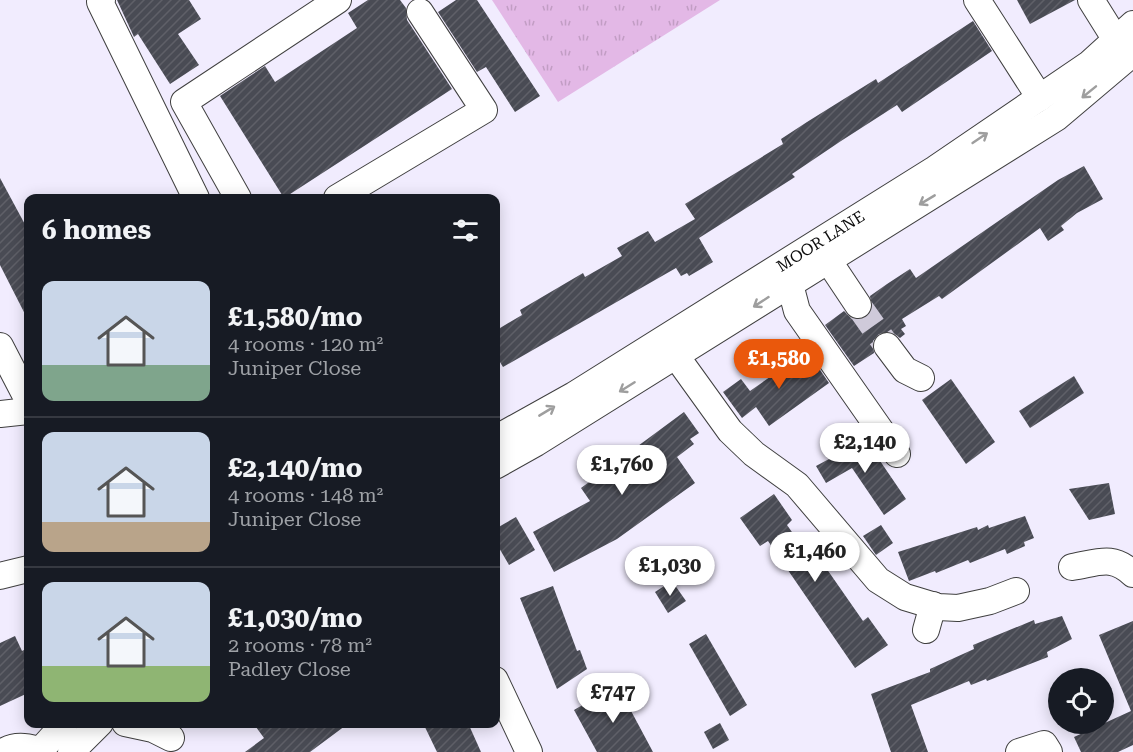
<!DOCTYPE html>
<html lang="en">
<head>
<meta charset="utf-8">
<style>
  body { margin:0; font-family:"Roboto Serif",serif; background:#20242c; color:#f1f3f6; height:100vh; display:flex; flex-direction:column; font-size:22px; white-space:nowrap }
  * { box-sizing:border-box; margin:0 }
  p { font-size:20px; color:#9ea1a6 }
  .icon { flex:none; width:33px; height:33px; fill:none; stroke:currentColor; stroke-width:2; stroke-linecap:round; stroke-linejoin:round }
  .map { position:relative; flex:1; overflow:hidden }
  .details { position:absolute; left:24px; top:194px; width:476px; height:534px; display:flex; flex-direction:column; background:#171b24; border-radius:12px; box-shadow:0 3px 15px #0003 }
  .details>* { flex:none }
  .fabs { position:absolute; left:1048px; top:668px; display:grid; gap:12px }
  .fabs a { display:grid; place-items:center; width:66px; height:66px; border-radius:50%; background:#171b24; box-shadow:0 3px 15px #0003; font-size:30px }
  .price { position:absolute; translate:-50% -51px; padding:0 14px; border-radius:21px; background:#fff; color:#222; font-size:20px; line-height:39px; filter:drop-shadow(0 2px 3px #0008) }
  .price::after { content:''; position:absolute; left:50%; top:36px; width:18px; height:14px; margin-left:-9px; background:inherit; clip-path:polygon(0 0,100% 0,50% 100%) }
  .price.selected { background:#ea580c; color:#fff }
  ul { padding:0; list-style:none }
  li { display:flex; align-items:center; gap:18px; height:150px; padding:0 18px }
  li+li { border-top:2px solid #363941 }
  li span { display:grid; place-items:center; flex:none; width:168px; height:120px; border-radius:12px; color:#555 }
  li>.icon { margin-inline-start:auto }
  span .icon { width:72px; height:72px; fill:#fffc; stroke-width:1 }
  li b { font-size:26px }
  h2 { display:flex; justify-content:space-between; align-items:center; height:72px; padding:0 18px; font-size:26px }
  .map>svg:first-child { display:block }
  .park { fill:url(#park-tufts) }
  .building { fill:url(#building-hatch) }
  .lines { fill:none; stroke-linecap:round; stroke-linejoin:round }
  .minor-tunnel { stroke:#cfcada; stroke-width:26; stroke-dasharray:26 13; stroke-linecap:butt }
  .minor-casing { stroke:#3f3f3f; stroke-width:28 }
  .minor { stroke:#fff; stroke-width:26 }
  .oneway { stroke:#9e9e9e }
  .labels { text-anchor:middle; stroke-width:6; stroke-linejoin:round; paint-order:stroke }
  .street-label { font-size:16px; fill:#0c0c0c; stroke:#fff }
</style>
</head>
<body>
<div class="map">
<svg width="1133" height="752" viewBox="0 0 1133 752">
  <defs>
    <pattern id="park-tufts" width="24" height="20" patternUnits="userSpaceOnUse" patternTransform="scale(1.5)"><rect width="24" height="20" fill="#e3b8e6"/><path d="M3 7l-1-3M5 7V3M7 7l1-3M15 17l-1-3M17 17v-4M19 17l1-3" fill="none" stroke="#c29dc4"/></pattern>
    <pattern id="building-hatch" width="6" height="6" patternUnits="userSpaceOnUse" patternTransform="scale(1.5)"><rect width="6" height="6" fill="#494b54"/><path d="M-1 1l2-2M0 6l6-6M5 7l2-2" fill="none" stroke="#5f6068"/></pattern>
  </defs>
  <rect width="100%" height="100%" fill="#f1ecfe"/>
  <polygon class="park" points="492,0 720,0 558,102"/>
  <g class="building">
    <polygon points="117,0 189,0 201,19 178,34 199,65 170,84 138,34 134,37"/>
    <polygon points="368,0 400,0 406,8 407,20 452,89 284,198 220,96 265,66 275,82 357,28 348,13"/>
    <polygon points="456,0 477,0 540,96 515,112 486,67 477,72 438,12"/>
    <polygon points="1017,0 1075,0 1030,24"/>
    <polygon points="973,21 992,51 902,112 897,105 841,141 792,174 795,177 699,238 713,262 689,276 687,273 681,276 676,268 503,367 495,354 495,331 522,315 520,310 583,273 585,277 622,256 617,248 648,231 655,242 695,219 685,204 783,144 781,139 807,122 876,79 878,83"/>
    <polygon points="1084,166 1103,199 1077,213 1061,226 1064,230 1048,241 1040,228 942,299 939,296 902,319 906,326 901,329 905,334 900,338 892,332 879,334 873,341 874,353 854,366 825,325 844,311 852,319 866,318 872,311 870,296 887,284 910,269 916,278 1058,180"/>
    <polygon points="0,178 28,230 28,320 0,265"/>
    <polygon points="807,351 829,383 769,426 756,407 742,418 723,392 741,379 750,391"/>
    <polygon points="1074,376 1084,393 1030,428 1019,411"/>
    <polygon points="951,379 995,442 966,464 922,400"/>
    <polygon points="684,412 699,433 690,439 694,444 677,457 695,483 617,539 554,572 533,532 590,501 581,488"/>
    <polygon points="868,438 878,454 876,455 906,499 884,515 852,468 826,483 816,466"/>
    <polygon points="1109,483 1115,514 1089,520 1069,489"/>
    <polygon points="774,494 792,520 787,525 818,569 824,565 863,621 868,617 888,645 855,668 768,541 760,546 740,518"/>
    <polygon points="1025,516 1034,538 1024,542 1025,546 1007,554 1005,549 970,563 968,560 936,573 935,571 909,581 898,552 977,527 978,530 988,525 989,528"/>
    <polygon points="516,517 535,550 509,565 495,541 495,529"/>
    <polygon points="881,525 893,543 876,555 863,536"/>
    <polygon points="672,581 686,601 668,613 655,592"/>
    <polygon points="553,586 577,651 580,650 587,669 557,689 520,598"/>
    <polygon points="1062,616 1072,639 1047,652 1048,657 987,681 986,679 971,685 969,681 911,705 928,752 891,752 871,694 930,672 930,669 974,649 973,645 1034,620 1035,624"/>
    <polygon points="1133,621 1133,745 1118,752 1081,752 1074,737 1131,711 1099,635"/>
    <polygon points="706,634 747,705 730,716 689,644"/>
    <polygon points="15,636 22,651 28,648 28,693 0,706 0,643"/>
    <polygon points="630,687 639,704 630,709 653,752 597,752 574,710 598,696 601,704"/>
    <polygon points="253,723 349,723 310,752 245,752 264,738"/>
    <polygon points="423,723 468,723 481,752 437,752"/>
    <polygon points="720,723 729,740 713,749 704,732"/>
  </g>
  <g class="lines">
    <polyline class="minor-tunnel" points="858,305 887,346"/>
    <defs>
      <g id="minor">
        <polyline points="102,0 100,2 196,198"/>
        <polyline points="977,0 1040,98"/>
        <polyline points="1091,0 1116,40"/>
        <polyline points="238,198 184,102 338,0"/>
        <polyline points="337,198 484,110 420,12"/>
        <polyline points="828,260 858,305"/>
        <polyline points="786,269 797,311 897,454"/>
        <polyline points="0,346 28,400"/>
        <polyline points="887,346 905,370 921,378"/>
        <polyline points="676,356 730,431 754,454 797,485 878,580 905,597 938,607 958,608 990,601 1016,591"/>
        <polyline points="0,414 28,411"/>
        <path id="s1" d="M495,439l79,-44 361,-226 154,-105 44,-40"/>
        <polyline points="495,466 536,443 1056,118 1133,53"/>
        <path d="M1072,567c26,-4 40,-13 61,7"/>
        <polyline points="0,576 28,569"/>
        <polyline points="926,630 933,605"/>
        <polyline points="495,680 529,752"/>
        <polyline points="125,723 153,729 171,738"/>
        <path d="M3,752c12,-8 24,-5 37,-2"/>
        <polyline points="39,752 65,723"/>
        <polyline points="71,752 100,723"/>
        <polyline points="1019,752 1044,744 1049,752"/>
      </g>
    </defs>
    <use href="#minor" class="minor-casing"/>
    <use href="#minor" class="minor"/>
  </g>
  <defs><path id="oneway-shaft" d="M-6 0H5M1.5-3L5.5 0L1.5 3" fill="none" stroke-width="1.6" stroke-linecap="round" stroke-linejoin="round" transform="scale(1.5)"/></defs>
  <g class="oneway">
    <use href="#oneway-shaft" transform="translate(1089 92) rotate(141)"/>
    <use href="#oneway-shaft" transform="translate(980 138) rotate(-34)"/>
    <use href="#oneway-shaft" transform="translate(927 200) rotate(149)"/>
    <use href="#oneway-shaft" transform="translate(761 302) rotate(147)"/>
    <use href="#oneway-shaft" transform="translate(627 387) rotate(148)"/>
    <use href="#oneway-shaft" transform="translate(547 411) rotate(-31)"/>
  </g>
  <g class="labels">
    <g class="street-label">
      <text dy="6" stroke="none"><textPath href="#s1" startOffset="381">MOOR LANE</textPath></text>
    </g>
  </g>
</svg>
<div class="fabs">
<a><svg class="icon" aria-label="locate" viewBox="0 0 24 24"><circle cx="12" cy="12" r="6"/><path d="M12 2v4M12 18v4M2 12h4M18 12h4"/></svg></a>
</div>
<b class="price selected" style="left:779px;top:390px">£1,580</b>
<b class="price" style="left:865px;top:474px">£2,140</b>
<b class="price" style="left:622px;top:496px">£1,760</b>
<b class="price" style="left:815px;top:583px">£1,460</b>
<b class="price" style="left:670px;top:597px">£1,030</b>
<b class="price" style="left:613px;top:724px">£747</b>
<section class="details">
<h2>6 homes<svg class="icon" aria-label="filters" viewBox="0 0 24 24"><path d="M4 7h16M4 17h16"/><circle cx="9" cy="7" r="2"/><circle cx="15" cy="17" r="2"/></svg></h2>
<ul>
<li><span style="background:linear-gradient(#c9d6e8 70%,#7fa58c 0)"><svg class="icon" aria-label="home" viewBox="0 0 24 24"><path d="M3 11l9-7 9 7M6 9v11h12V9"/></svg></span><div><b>£1,580/mo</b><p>4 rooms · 120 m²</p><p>Juniper Close</p></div></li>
<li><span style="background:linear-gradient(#c9d6e8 75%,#b9a48a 0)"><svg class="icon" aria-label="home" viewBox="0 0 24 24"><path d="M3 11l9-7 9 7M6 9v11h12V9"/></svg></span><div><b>£2,140/mo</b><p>4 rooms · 148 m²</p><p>Juniper Close</p></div></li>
<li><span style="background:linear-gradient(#c9d6e8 70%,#8fb573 0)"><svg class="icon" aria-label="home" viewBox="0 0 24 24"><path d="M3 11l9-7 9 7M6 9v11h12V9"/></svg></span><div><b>£1,030/mo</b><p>2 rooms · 78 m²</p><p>Padley Close</p></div></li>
</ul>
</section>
</div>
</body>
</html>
